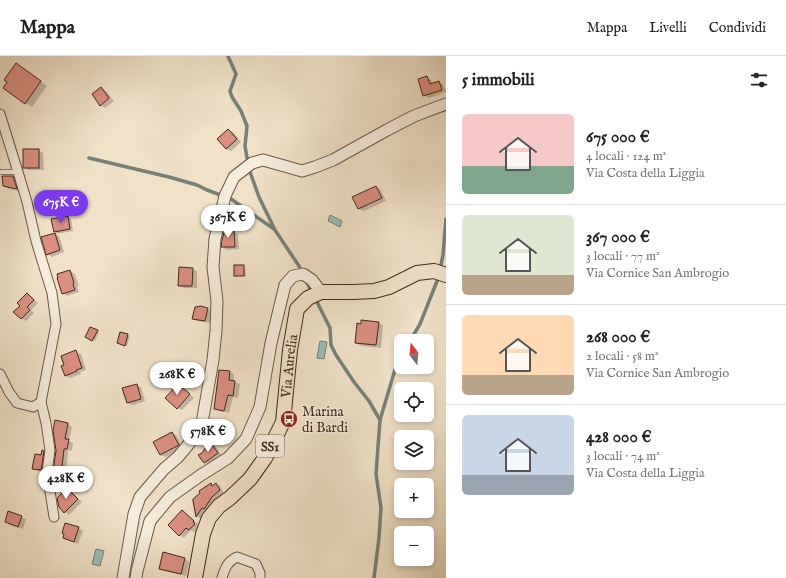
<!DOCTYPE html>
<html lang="it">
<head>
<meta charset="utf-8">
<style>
  body { margin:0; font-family:"IM FELL English",serif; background:#f2f2f2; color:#222; height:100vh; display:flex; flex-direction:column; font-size:15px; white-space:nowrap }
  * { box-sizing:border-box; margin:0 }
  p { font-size:13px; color:#767676 }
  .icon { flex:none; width:22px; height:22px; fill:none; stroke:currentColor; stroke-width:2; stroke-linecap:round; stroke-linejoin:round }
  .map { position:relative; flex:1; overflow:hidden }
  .panel { display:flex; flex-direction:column; background:#fff; width:340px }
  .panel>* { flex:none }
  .needle { width:26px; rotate:344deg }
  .fabs { position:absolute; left:394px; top:278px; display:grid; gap:8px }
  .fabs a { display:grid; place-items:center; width:40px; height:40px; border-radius:6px; background:#fff; box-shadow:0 2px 6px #0003; font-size:20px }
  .price { position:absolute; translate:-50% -34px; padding:0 9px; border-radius:14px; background:#fff; color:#222; font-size:13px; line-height:26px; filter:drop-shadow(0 1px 2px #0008) }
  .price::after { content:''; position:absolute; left:50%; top:24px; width:12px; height:9px; margin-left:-6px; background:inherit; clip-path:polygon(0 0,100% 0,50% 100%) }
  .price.active { background:#7c3aed; color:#fff }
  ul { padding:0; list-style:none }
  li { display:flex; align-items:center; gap:12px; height:100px; padding:0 16px }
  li+li { border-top:1px solid #e0e0e0 }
  li span { display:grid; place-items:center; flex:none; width:112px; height:80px; border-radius:6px; color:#555 }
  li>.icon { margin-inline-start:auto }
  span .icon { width:48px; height:48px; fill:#fffc; stroke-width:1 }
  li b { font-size:17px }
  h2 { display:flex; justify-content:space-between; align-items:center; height:48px; padding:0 16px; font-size:17px }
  header { display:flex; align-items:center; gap:24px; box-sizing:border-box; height:56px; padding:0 20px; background:#fff; border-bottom:1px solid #e0e0e0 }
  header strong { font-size:19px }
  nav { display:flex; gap:22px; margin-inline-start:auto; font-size:14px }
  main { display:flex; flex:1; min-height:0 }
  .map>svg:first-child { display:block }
  .water { fill:#9abeb5; stroke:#768277 }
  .shadow { fill:#0003 }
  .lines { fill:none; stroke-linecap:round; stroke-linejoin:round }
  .stream { stroke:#768277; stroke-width:3.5 }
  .building { fill:#da8f7f; stroke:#41281b }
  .service-casing { stroke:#6d5646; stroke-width:6 }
  .minor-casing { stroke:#6d5646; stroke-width:11 }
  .tertiary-casing { stroke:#6d5646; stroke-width:13 }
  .primary-casing { stroke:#41281b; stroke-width:16 }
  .service { stroke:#f5ecdb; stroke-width:4.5 }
  .minor { stroke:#f5ecdb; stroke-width:9 }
  .tertiary { stroke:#f5ecdb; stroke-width:11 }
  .primary { stroke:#f0e1c7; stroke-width:14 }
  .labels { text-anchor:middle; stroke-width:3; stroke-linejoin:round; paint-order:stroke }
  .shield { fill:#f5ecdb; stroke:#776355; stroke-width:1 }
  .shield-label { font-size:13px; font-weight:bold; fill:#41281b }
  .street-label { font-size:14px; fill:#41281b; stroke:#f5ecdb }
  .poi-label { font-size:14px; fill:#41281b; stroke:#f5ecdb; text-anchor:start }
</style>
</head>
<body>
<header>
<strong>Mappa</strong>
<nav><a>Mappa</a><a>Livelli</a><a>Condividi</a></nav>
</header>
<main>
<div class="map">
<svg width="446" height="522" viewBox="0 0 446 522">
  <rect width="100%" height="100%" fill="#f0e1c7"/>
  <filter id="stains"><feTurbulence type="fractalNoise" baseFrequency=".005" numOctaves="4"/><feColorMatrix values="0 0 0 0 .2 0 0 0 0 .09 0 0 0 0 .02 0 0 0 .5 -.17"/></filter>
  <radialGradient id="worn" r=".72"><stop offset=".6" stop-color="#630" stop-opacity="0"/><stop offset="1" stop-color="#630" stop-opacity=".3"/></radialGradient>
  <g class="water">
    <polygon points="330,159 342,165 340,171 328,165"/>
    <polygon points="320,285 327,286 324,303 317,302"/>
    <polygon points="96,493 104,495 100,510 92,508"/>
  </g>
  <g class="shadow">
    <polygon points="23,12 47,30 32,51 26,47"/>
    <polygon points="427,21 431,24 433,28 439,26 443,28 446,36 429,42 424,39"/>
    <polygon points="101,32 106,35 114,45 105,52 100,49"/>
    <polygon points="228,74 233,76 241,86 231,95 227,93 218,83"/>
    <polygon points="38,94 43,97 44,114 29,114 24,112"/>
    <polygon points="13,121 18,124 21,135 9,133 4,130"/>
    <polygon points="376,131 380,133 386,145 364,155 359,153 354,141"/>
    <polygon points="68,161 71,163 73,175 55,178 59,180 64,196 52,201 47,198 43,182 57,177 55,176"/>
    <polygon points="233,175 238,178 239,193 227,194 222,191"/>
    <polygon points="243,210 245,211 246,220 237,220 235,219"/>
    <polygon points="192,213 197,215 197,232 184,232 179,229"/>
    <polygon points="70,215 75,218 79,230 77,230 79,236 67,240 63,237"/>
    <polygon points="27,238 32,241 38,247 31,254 34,257 26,265 22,263 15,256 21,250"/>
    <polygon points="207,253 212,255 210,267 197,265 193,262"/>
    <polygon points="378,267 383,269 381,292 361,290 356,287"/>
    <polygon points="90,272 99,276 95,285 86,280"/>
    <polygon points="121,277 130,280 127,290 120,288"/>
    <polygon points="76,296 81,298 86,314 80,316 81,318 70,322 65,319 65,309"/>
    <polygon points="229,316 234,318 234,326 240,328 238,342 233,341 229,357 220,355 215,352"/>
    <polygon points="136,329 141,331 145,345 133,349 128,347"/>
    <polygon points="178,329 183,332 194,342 182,354 178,352"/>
    <polygon points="68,368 72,371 69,385 73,387 72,395 68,394 66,421 59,420 54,417"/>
    <polygon points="172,377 177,380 183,392 166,401 161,399 154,387"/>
    <polygon points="211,388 216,391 222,400 210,409 205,407 200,399"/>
    <polygon points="44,396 48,398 46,416 38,415 34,412"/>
    <polygon points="211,428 214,430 216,428 220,430 224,437 216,443 209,454 207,453 201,463 197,460 194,445"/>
    <polygon points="68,433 72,436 82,446 69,459 65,456"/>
    <polygon points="182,455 187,458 198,468 197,469 199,471 194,476 191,474 184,482 179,479"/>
    <polygon points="21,461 26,463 23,473 11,469 6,466"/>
    <polygon points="78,472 83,475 78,488 64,482 65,478"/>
    <polygon points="185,503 189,506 186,520 165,515 160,512"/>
  </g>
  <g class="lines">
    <g class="stream">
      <polyline points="228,0 236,18 230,35 232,41 241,55 247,70 245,90 248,107"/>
      <polyline points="89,102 169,121 197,129 207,134 231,143 274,173"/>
      <polyline points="249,113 259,141 275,174 299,210 303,217"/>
      <polyline points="440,214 443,199 446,163"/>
      <polyline points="306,224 312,237"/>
      <polyline points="315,242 330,272 331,289 336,299 354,326 369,345 380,364 376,418 381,452 379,482 374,522"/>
      <polyline points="410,285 420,268 439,220"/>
      <polyline points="380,364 397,307 401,300"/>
    </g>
  </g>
  <g class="building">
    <polygon points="16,7 41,25 25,48 3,32 7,26 4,24"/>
    <polygon points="427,20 430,28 439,25 442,34 423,40 418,23"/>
    <polygon points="101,31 109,42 100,50 92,38"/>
    <polygon points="228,73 237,83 226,93 217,83"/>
    <rect x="23" y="93" width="16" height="19"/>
    <polygon points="2,120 13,120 17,133 3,130"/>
    <polygon points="376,130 382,142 358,153 352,141"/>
    <polygon points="68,160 70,173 54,176 51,163"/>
    <polygon points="225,173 234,174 235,191 221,191 222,184"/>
    <polygon points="55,177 60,194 46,199 41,181"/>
    <rect x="234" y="209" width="10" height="11"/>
    <polygon points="179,211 193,212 192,230 178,230"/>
    <polygon points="70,214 74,227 73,228 75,234 62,238 57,222 58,222 57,218"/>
    <polygon points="27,237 34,244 27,251 30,254 21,263 13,256 20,250 17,247"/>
    <polygon points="201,250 208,252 205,265 192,263 195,251"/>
    <polygon points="361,264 379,266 376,289 355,287 357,267 361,268"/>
    <polygon points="90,271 98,274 92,285 85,281"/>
    <polygon points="120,276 128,278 125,290 117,287"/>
    <polygon points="76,294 82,312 76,314 77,315 65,320 61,310 64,309 61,300"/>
    <polygon points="219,314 230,315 229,324 235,325 233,340 228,339 224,355 214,353"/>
    <polygon points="137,328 141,343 127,347 122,332"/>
    <polygon points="178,328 190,338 177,353 165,342"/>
    <polygon points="55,364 68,367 65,383 69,383 67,393 64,393 61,419 53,418 53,416 56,395 53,374"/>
    <polygon points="172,376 179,389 160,399 153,386"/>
    <polygon points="211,387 218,397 204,407 198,399 202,397 206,391"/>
    <polygon points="42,394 44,395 41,414 32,413 35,398 41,399"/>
    <polygon points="211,427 212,430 216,427 220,434 212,441 204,453 202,452 196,461 193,445 193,443 200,437 199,435"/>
    <polygon points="67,432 78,443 64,457 59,451 57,442"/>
    <polygon points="182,454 194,465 193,466 195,468 189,474 186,472 179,480 168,469"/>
    <polygon points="8,455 22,460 18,471 5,466"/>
    <polygon points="65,467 79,471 74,486 63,482 64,478 62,477"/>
    <polygon points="163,496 185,502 181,518 159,513"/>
  </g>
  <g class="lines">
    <defs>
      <polyline id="service" points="0,116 18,116"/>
      <g id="minor">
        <polyline points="0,58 18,116 27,146 36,185 52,237 56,268 41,346 46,367 50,394 47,416 54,461"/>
        <polyline points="0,318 9,336 17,347 33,351 41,346"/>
        <path d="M222,522c3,-10 5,-16 15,-21l19,7 4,9v5"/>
      </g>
      <g id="tertiary">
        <polyline points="123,522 134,458 140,441 164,413 178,401 188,389 202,367 213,304 216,275 217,245 213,211 215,183 225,140 234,121 252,107 263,104 302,115 315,111 333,104 387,74 414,60 446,48"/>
        <polyline points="136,522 137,515 150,465 170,441 201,419 228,402 246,383 260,351 271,287 285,229 293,220 303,218 312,224 321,236"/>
      </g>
      <g id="primary">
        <path id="s1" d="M195,522l8,-44 6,-16 10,-12 11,-8 20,-19 15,-21 18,-36 7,-72 7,-41 11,-11 13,-6h32l21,-1 15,-4 28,-14 17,-2 12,4"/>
      </g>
    </defs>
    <use href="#service" class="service-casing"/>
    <use href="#minor" class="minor-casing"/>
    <use href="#tertiary" class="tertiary-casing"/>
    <use href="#primary" class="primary-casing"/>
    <use href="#service" class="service"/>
    <use href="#minor" class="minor"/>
    <use href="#tertiary" class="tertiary"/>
    <use href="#primary" class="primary"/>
  </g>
  <defs>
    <symbol id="bus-disc" viewBox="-11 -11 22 22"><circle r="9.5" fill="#8f2418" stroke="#f5ecdb"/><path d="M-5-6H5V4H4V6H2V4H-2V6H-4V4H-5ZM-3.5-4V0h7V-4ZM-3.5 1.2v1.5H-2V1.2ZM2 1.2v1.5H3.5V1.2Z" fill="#fff"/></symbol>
  </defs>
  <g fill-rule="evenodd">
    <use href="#bus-disc" x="279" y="353" width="20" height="20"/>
  </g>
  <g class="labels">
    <rect class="shield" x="256" y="379" width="28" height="22" rx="3"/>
    <g class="shield-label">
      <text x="270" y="395">SS1</text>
    </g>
    <g class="street-label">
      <text dy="5" stroke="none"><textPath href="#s1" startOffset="241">Via Aurelia</textPath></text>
    </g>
    <g class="poi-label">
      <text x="302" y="360">Marina<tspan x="302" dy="16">di Bardi</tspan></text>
    </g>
  </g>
  <rect width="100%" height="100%" filter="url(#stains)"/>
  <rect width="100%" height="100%" fill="url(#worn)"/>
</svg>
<div class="fabs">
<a><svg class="needle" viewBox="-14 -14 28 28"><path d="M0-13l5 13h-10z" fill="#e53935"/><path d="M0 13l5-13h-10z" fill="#767676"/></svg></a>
<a><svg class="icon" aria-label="locate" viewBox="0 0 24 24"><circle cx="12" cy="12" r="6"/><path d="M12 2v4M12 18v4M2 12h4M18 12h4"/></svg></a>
<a><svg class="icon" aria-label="layers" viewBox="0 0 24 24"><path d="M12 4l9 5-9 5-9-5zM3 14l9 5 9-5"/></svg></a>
<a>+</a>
<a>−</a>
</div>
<b class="price active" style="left:61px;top:168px">675K €</b>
<b class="price" style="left:228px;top:183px">367K €</b>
<b class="price" style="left:177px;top:340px">268K €</b>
<b class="price" style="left:208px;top:397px">578K €</b>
<b class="price" style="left:66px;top:444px">428K €</b>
</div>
<section class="panel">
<h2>5 immobili<svg class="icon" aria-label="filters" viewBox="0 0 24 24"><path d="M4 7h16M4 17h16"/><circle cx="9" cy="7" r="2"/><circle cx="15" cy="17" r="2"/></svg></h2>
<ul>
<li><span style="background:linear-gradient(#f6c9c9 65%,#7fa58c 0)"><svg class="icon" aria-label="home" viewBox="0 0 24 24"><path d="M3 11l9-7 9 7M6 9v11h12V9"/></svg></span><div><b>675 000 €</b><p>4 locali · 124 m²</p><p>Via Costa della Liggia</p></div></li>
<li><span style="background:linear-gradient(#dfe7d0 75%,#b9a48a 0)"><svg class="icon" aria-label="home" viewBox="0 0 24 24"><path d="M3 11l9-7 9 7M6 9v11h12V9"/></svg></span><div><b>367 000 €</b><p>3 locali · 77 m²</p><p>Via Cornice San Ambrogio</p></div></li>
<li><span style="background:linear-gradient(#ffd9b3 75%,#b9a48a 0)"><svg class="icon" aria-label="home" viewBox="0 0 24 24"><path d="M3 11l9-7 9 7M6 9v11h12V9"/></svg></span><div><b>268 000 €</b><p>2 locali · 58 m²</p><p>Via Cornice San Ambrogio</p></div></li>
<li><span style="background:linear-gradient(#c9d6e8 75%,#9aa5b1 0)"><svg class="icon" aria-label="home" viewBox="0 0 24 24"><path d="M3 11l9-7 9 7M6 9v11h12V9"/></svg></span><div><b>428 000 €</b><p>3 locali · 74 m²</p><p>Via Costa della Liggia</p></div></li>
</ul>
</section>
</main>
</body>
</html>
